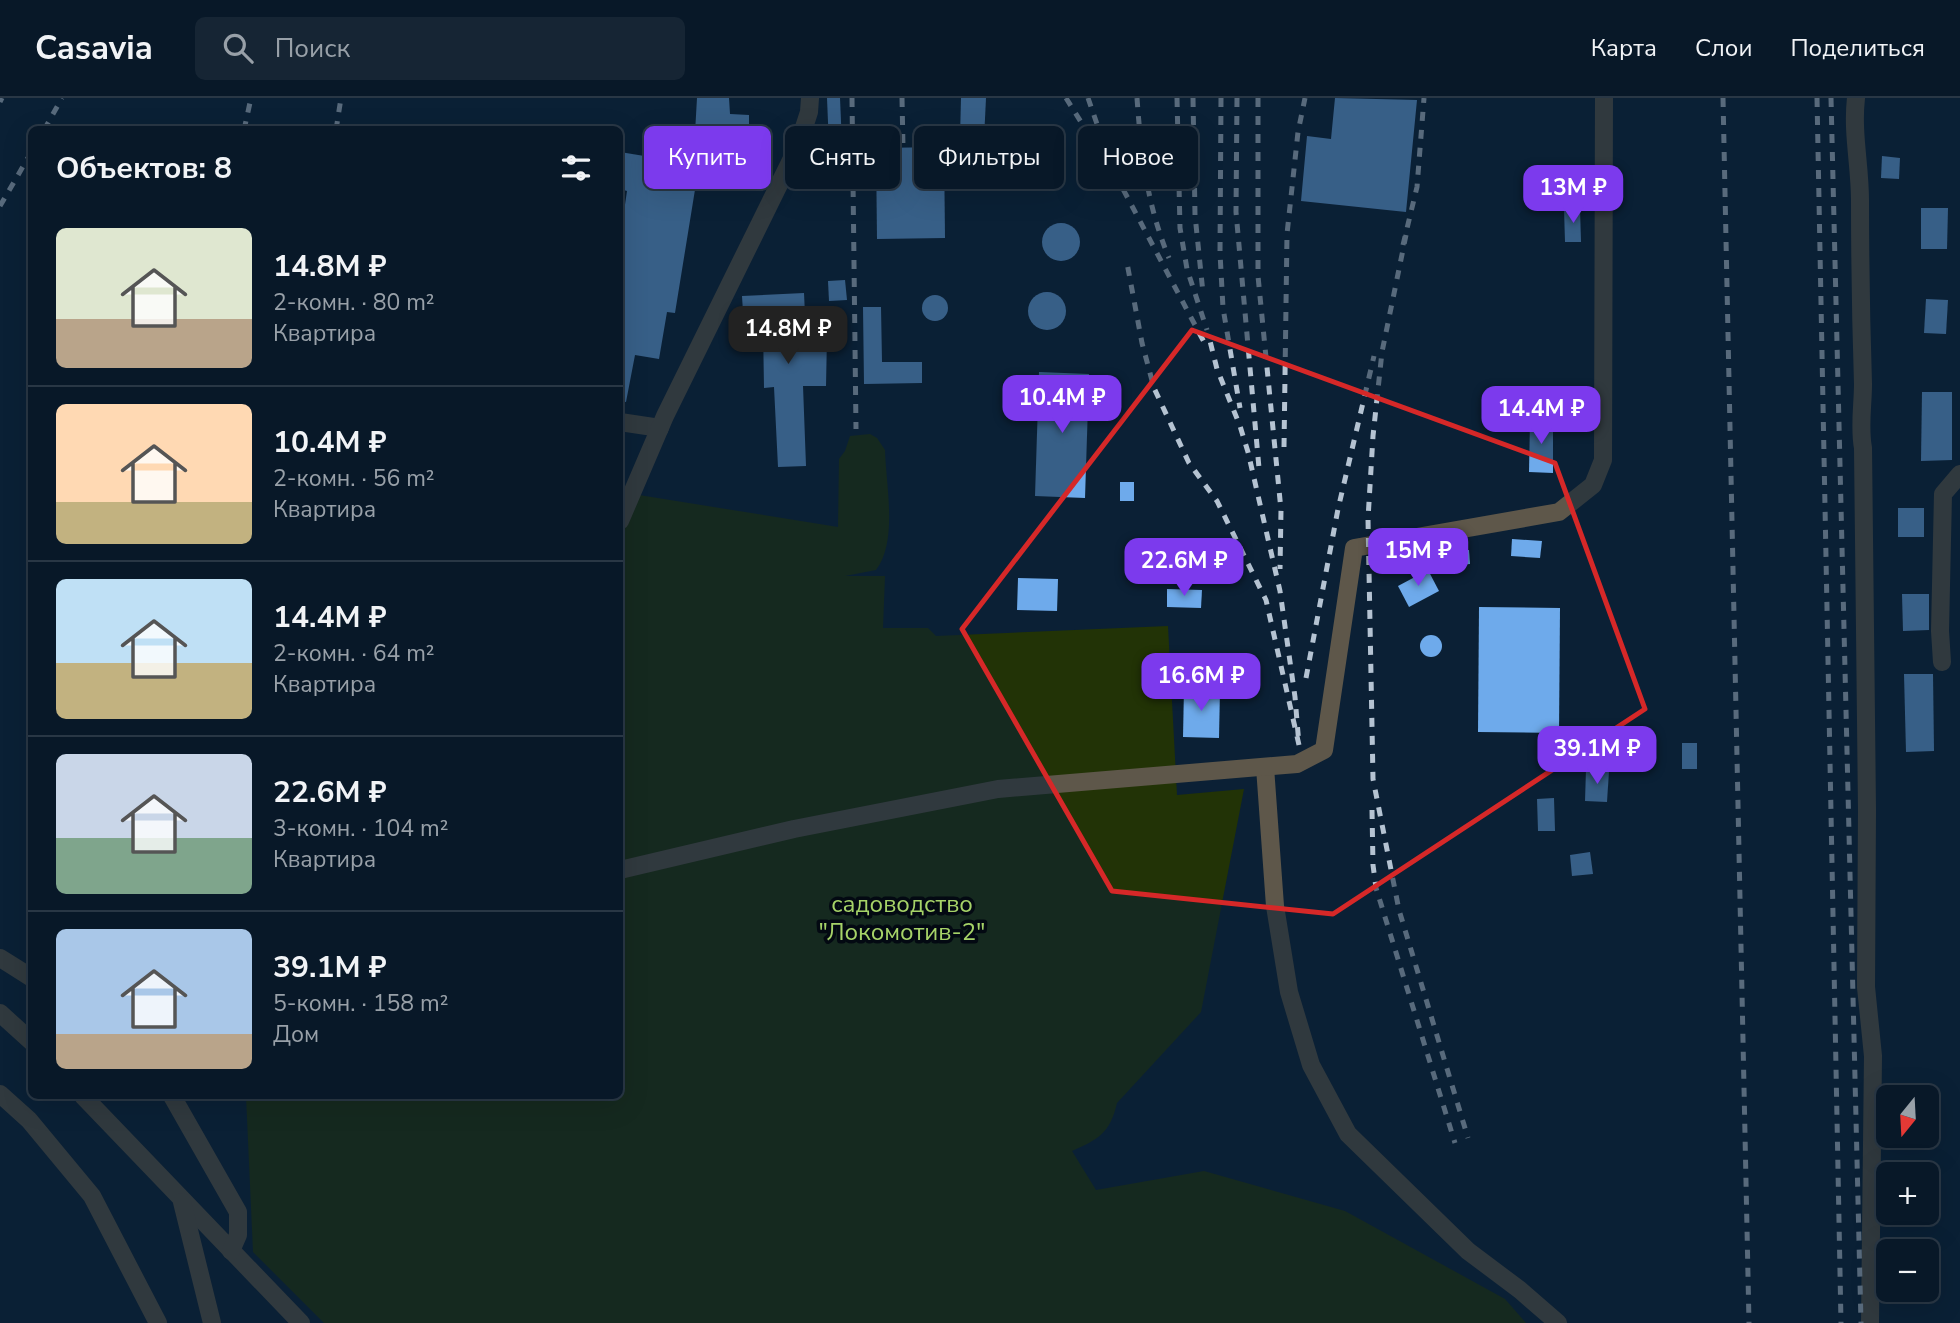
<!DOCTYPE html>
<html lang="ru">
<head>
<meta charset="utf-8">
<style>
  body { margin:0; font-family:"Nunito Sans",sans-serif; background:#162534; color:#f1f3f6; height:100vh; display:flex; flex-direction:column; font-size:26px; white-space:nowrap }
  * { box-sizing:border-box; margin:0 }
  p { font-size:23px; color:#98a0a8 }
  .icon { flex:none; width:38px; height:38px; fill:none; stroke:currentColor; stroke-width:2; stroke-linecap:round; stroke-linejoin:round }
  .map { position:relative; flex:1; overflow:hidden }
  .panel { position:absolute; left:28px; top:28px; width:595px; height:973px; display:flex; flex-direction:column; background:#081828; border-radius:10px; box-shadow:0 7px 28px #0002,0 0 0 2px #293745 }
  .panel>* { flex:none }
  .hud { position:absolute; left:644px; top:28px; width:665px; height:63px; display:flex; gap:14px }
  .needle { width:46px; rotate:198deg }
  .fabs { position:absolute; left:1876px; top:987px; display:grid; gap:14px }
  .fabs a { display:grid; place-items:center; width:63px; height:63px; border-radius:10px; background:#081828; box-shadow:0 7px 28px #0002,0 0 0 2px #293745; font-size:35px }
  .price { position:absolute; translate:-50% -60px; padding:0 16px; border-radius:14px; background:#7c3aed; color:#fff; font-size:23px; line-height:46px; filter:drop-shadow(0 2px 4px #0008) }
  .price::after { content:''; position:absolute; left:50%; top:42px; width:21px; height:16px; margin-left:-10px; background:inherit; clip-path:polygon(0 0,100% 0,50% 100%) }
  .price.on { background:#222; color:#fff }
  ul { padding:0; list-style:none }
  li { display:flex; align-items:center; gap:21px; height:175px; padding:0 28px }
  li+li { border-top:2px solid #293745 }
  li span { display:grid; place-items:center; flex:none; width:196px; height:140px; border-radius:10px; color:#555 }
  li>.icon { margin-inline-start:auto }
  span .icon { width:84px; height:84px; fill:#fffc; stroke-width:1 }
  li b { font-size:30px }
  h2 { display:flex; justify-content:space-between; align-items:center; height:84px; padding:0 28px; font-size:30px }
  .pill { padding:0 24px; border-radius:10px; background:#081828; box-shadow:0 7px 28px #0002,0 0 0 2px #293745; font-size:24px; line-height:63px }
  .pill.on { background:#7c3aed; color:#fff }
  header { display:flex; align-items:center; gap:42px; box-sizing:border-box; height:98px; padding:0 35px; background:#081828; border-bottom:2px solid #293745 }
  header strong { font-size:33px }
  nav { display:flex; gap:38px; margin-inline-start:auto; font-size:24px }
  .search { width:490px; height:63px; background:#162534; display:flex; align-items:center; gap:18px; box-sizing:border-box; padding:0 24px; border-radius:10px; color:#98a0a8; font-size:26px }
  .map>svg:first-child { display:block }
  .green { fill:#223306 }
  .building { fill:#6eaaeb }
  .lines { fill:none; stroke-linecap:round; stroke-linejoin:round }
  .minor { stroke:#5e574a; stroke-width:18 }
  .rail { stroke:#b5c3d2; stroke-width:5; stroke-dasharray:9 9; stroke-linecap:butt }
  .marked { fill:none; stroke:#d62828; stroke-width:5; stroke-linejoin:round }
  .labels { text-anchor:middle; stroke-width:7; stroke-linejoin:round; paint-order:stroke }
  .park-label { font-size:24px; fill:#a6d368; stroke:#030912 }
</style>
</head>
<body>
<header>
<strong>Casavia</strong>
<div class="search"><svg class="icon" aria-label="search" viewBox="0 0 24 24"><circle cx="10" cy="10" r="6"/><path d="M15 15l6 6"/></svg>Поиск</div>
<nav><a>Карта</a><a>Слои</a><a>Поделиться</a></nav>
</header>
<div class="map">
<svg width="1960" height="1225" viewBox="0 0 1960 1225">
  <rect width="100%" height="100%" fill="#0b2035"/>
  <path class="green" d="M870,336l7,4 8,12c1,36 13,91 -9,120l-31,6h40l-2,52h45l8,8 232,-10 9,169 67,-6 -43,223 -84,91c-7,30 -18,36 -45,48l24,39 108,-19 141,40 160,88 21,24h-1202l-71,-71 -7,-156h374v-556l19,-45 199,32 1,-68 6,-8 5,-15z"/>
  <g class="building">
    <polygon points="697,0 729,0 730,16 749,17 749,37 736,36 735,46 720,45 720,36 695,35"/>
    <polygon points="827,0 840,0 842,47 829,48"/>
    <polygon points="961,0 986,0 984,41 960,40"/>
    <polygon points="1335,0 1417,2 1406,114 1301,103 1307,38 1331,41"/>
    <polygon points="944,49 945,140 877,141 876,50"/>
    <polygon points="620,54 699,67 675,215 667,214 659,261 635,257 626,304 620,303 620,141 627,93 620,91"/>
    <polygon points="1882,58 1900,60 1899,81 1881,80"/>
    <polygon points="1564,110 1580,110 1581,144 1565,144"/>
    <polygon points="1921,110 1948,110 1947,151 1921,151"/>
    <circle cx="1061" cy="144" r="19"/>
    <polygon points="845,182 847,202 829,203 828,183"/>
    <circle cx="1047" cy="213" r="19"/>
    <polygon points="804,195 806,238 827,238 826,288 803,288 806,368 778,369 774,289 764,290 763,229 744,230 742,198"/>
    <circle cx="935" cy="210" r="13"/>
    <polygon points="1926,201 1948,202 1946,236 1924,235"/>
    <polygon points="863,209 881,209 882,264 922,264 922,285 864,286"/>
    <polygon points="1039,274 1089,276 1085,400 1035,398"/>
    <polygon points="1922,294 1952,294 1952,362 1921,363"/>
    <polygon points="1530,322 1553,322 1553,375 1529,374"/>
    <rect x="1120" y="384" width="14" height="19"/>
    <rect x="1898" y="410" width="26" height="29"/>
    <polygon points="1512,441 1542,443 1540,460 1511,458"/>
    <polygon points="1469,452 1470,466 1447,468 1446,453"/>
    <polygon points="1428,472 1439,493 1409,509 1398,488"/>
    <polygon points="1018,480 1058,481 1057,513 1017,512"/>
    <polygon points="1167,491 1202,492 1201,510 1167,509"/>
    <polygon points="1902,496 1929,496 1929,532 1903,533"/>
    <polygon points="1479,509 1560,510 1559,635 1478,634"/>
    <circle cx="1431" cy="548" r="11"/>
    <polygon points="1904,576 1933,576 1934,653 1906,654"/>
    <polygon points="1184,590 1220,592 1219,640 1183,639"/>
    <rect x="1682" y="645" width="15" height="26"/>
    <polygon points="1586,671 1609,673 1607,704 1585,703"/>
    <polygon points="1554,700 1555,733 1538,733 1537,701"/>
    <polygon points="1590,754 1593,776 1572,778 1570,757"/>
  </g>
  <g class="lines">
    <g class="minor">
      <path d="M1856,0c-4,35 4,67 4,102 0,61 1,122 3,184 0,21 -4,43 0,64l4,362 -1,177 7,69 -3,267"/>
      <polyline points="620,324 660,330"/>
      <polyline points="620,423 665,318 798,48 809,14 810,0"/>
      <polyline points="1942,564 1940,533 1943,396 1960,376"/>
      <polyline points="1265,669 1275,808 1289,894 1311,967 1348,1036 1468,1153 1520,1192 1558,1225"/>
      <polyline points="620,772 794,731 998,691 1297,666 1324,652 1354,450 1559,414 1593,387 1603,362 1604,0"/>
      <polyline points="0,860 32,880"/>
      <polyline points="0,915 32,944"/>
      <polyline points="0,996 29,1022 92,1098 158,1225"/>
      <polyline points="83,998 301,1225"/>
      <polyline points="172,998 238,1114 238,1137 231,1153"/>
      <polyline points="182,1104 212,1225"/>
    </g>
    <g class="rail">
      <polyline points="852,0 856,331"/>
      <polyline points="902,0 903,49"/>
      <polyline points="1066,0 1123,91 1204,244 1210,243 1217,271 1240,328 1248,354 1280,493 1295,599 1299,647 1266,502 1217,403 1189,365 1154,290 1142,245 1127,165"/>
      <polyline points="1088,0 1106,52"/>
      <path d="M1137,0c4,56 10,107 32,160"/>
      <polyline points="1177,0 1180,130 1187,171 1207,232"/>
      <polyline points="1193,0 1195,117 1203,195"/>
      <polyline points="1221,0 1220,155 1223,210 1240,310"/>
      <polyline points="1237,0 1236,114 1259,370"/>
      <polyline points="1258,0 1258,178 1281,412 1280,471"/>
      <polyline points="1723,0 1749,1225"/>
      <polyline points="1817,0 1841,1225"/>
      <polyline points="1831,0 1861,1225"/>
      <polyline points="0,4 2,0"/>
      <polyline points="44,32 62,0"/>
      <polyline points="244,32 251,0"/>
      <polyline points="336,32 341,0"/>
      <polyline points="0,108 32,53"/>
      <polyline points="1406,137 1382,254 1373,338 1368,421 1373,681 1399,812 1468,1040"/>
      <polyline points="1403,147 1417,89 1424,0"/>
      <polyline points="1284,349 1287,136 1298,34 1305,0"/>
      <polyline points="1306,580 1338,411 1374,258"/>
      <polyline points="1372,712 1373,767 1376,790 1455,1045"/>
    </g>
  </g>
  <path d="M0 0H1960V1225H0ZM1192,232l363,133 90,246 -312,205 -221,-23 -150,-262z" fill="#0b2035" fill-opacity=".55" fill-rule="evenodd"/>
  <path class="marked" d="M1192,232l363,133 90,246 -312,205 -221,-23 -150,-262z"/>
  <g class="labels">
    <g class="park-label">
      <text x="902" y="814">садоводство<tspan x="902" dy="28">"Локомотив-2"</tspan></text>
    </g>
  </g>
</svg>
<div class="fabs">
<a><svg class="needle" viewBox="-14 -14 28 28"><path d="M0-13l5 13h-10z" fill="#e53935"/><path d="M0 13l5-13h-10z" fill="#98a0a8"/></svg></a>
<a>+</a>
<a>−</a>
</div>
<b class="price" style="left:1573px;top:127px">13M ₽</b>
<b class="price on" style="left:788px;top:268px">14.8M ₽</b>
<b class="price" style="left:1062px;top:337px">10.4M ₽</b>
<b class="price" style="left:1541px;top:348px">14.4M ₽</b>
<b class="price" style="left:1418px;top:490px">15M ₽</b>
<b class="price" style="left:1184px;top:500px">22.6M ₽</b>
<b class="price" style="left:1201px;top:615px">16.6M ₽</b>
<b class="price" style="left:1597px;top:688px">39.1M ₽</b>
<div class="hud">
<a class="pill on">Купить</a>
<a class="pill">Снять</a>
<a class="pill">Фильтры</a>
<a class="pill">Новое</a>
</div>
<section class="panel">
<h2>Объектов: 8<svg class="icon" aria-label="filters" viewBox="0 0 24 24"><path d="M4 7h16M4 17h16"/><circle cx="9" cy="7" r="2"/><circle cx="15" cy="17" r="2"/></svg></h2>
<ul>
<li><span style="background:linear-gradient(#dfe7d0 65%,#b9a48a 0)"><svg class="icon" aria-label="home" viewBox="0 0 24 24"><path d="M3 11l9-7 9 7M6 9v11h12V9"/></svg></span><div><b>14.8M ₽</b><p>2-комн. · 80 m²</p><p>Квартира</p></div></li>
<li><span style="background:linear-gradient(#ffd9b3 70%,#c2b280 0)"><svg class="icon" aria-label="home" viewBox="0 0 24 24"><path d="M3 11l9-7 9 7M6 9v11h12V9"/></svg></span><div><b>10.4M ₽</b><p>2-комн. · 56 m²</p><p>Квартира</p></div></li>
<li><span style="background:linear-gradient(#bfe0f5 60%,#c2b280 0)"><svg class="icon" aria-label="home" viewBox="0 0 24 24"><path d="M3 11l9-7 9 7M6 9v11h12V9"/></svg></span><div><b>14.4M ₽</b><p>2-комн. · 64 m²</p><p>Квартира</p></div></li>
<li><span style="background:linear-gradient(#c9d6e8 60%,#7fa58c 0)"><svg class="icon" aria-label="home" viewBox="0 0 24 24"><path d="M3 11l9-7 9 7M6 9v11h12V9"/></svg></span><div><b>22.6M ₽</b><p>3-комн. · 104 m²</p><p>Квартира</p></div></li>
<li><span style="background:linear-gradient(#a9c7e8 75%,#b9a48a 0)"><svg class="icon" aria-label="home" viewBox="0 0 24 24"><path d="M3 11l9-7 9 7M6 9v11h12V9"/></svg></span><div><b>39.1M ₽</b><p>5-комн. · 158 m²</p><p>Дом</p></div></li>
</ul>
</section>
</div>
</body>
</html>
